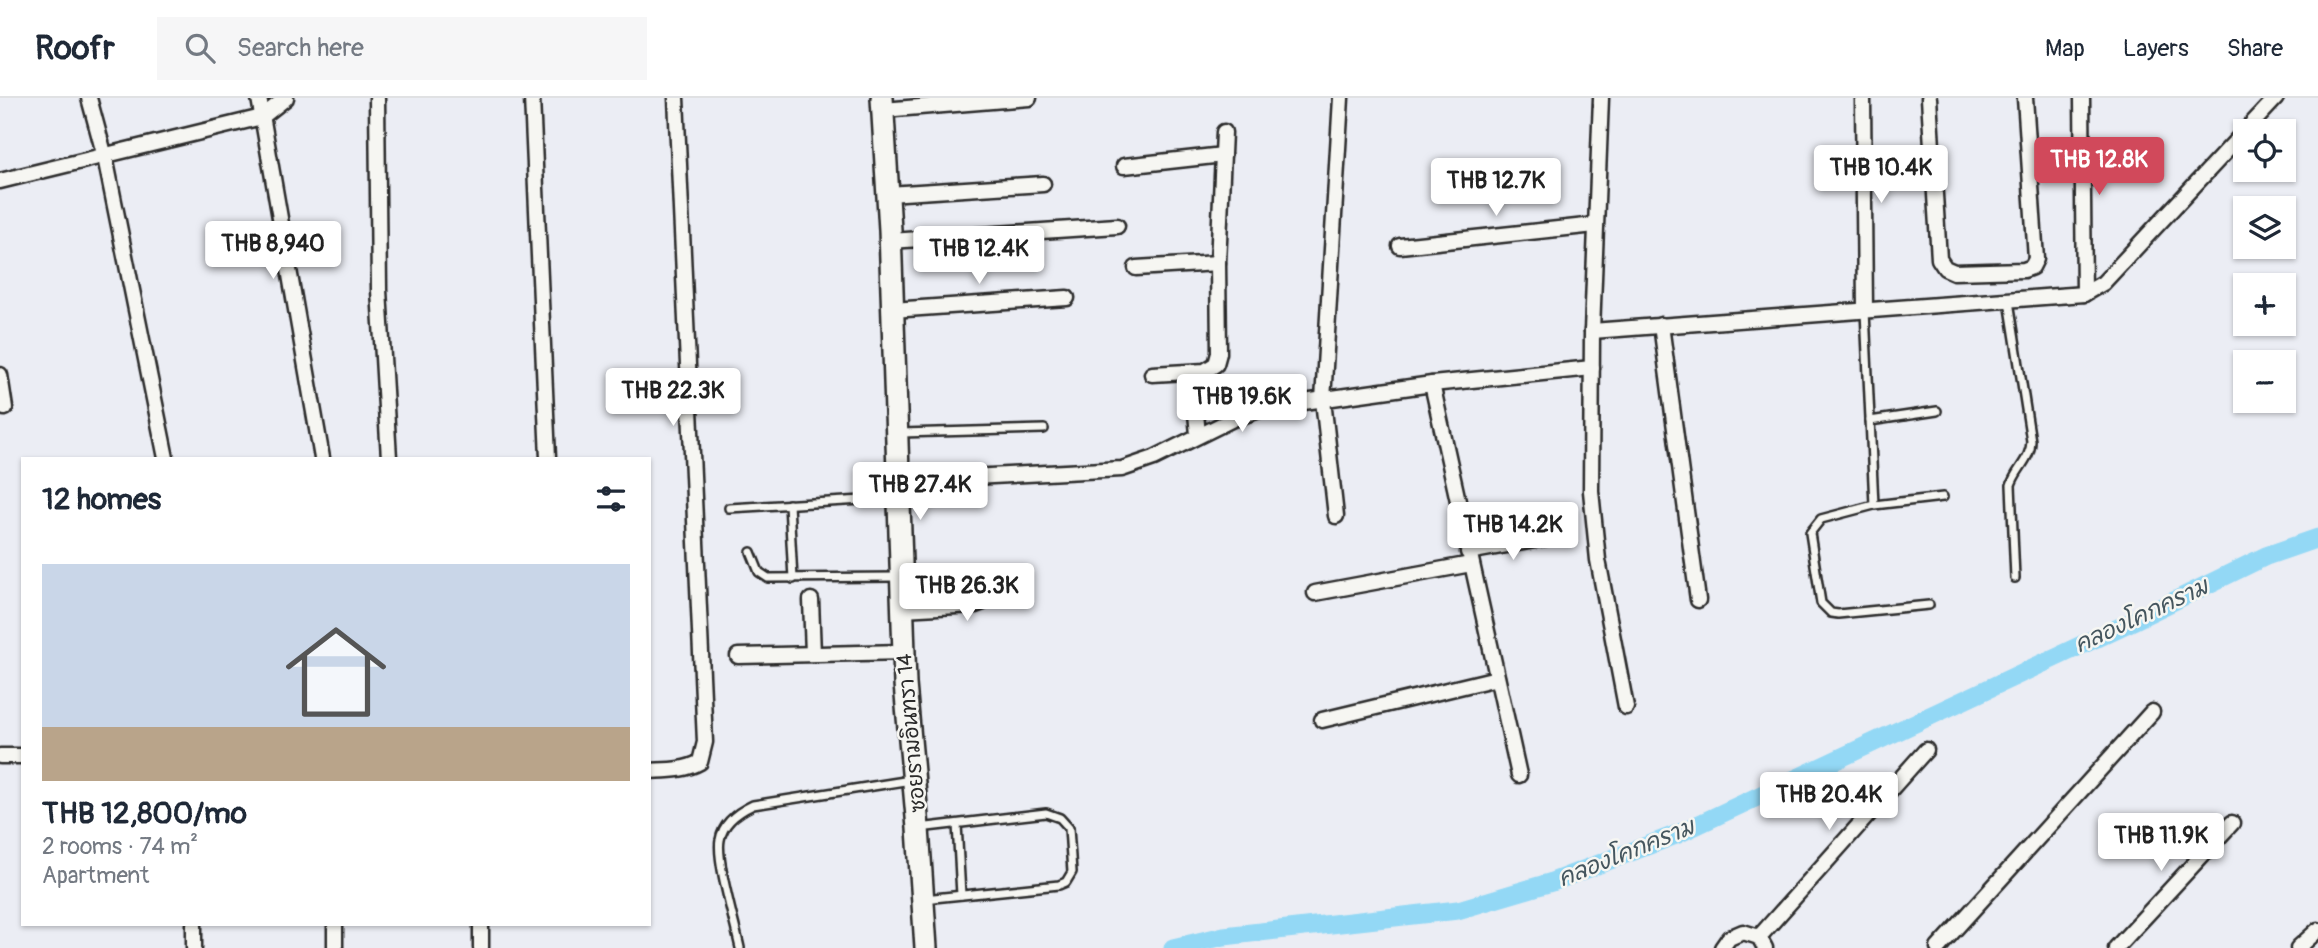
<!DOCTYPE html>
<html lang="en">
<head>
<meta charset="utf-8">
<style>
  body { margin:0; font-family:Pangolin,"Playpen Sans Thai",sans-serif; background:#f6f6f7; color:#1f2937; height:100vh; display:flex; flex-direction:column; font-size:26px; white-space:nowrap }
  * { box-sizing:border-box; margin:0 }
  p { font-size:23px; color:#747a83 }
  .icon { flex:none; width:38px; height:38px; fill:none; stroke:currentColor; stroke-width:2; stroke-linecap:round; stroke-linejoin:round }
  .map { position:relative; flex:1; overflow:hidden }
  .drawer { position:absolute; left:21px; top:359px; width:630px; height:469px; display:flex; flex-direction:column; background:#fff; border-radius:0px; box-shadow:0 2px 5px #0004 }
  .drawer>* { flex:none }
  .tools { position:absolute; left:2233px; top:21px; display:grid; gap:14px }
  .tools a { display:grid; place-items:center; width:63px; height:63px; border-radius:0px; background:#fff; box-shadow:0 2px 5px #0004; font-size:35px }
  .price { position:absolute; translate:-50% -60px; padding:0 16px; border-radius:7px; background:#fff; color:#222; font-size:23px; line-height:46px; filter:drop-shadow(0 2px 4px #0008) }
  .price::after { content:''; position:absolute; left:50%; top:42px; width:21px; height:16px; margin-left:-10px; background:inherit; clip-path:polygon(0 0,100% 0,50% 100%) }
  .price.on { background:#d1495b; color:#fff }
  ul { padding:0; list-style:none }
  li { display:grid; align-content:center; gap:14px; height:371px; padding:0 21px }
  li+li { border-top:2px solid #e0e1e3 }
  li span { display:grid; place-items:center; height:217px; border-radius:0px; color:#555 }
  li>.icon { margin-inline-start:auto }
  span .icon { width:126px; height:126px; fill:#fffc; stroke-width:1 }
  li b { font-size:30px }
  h2 { display:flex; justify-content:space-between; align-items:center; height:84px; padding:0 21px; font-size:30px }
  header { display:flex; align-items:center; gap:42px; box-sizing:border-box; height:98px; padding:0 35px; background:#fff; border-bottom:2px solid #e0e1e3 }
  header strong { font-size:33px }
  nav { display:flex; gap:38px; margin-inline-start:auto; font-size:24px }
  .search { width:490px; height:63px; background:#f6f6f7; display:flex; align-items:center; gap:18px; box-sizing:border-box; padding:0 24px; border-radius:0px; color:#747a83; font-size:26px }
  .map>svg:first-child { display:block }
  .lines { fill:none; stroke-linecap:round; stroke-linejoin:round }
  .canal { stroke:#93d8f5; stroke-width:19 }
  .lane-casing { stroke:#2b2b2b; stroke-width:12 }
  .street-casing { stroke:#2b2b2b; stroke-width:19 }
  .secondary-casing { stroke:#2b2b2b; stroke-width:26 }
  .lane { stroke:#f6f6f2; stroke-width:7 }
  .street { stroke:#f6f6f2; stroke-width:14 }
  .secondary { stroke:#f6f6f2; stroke-width:21 }
  .labels { text-anchor:middle; stroke-width:5; stroke-linejoin:round; paint-order:stroke }
  .street-label { font-size:21px; fill:#2b2b2b; stroke:#f6f6f2 }
  .water-label { font-size:23px; font-style:italic; fill:#45565e; stroke:#f6f6f2 }
</style>
</head>
<body>
<header>
<strong>Roofr</strong>
<div class="search"><svg class="icon" aria-label="search" viewBox="0 0 24 24"><circle cx="10" cy="10" r="6"/><path d="M15 15l6 6"/></svg>Search here</div>
<nav><a>Map</a><a>Layers</a><a>Share</a></nav>
</header>
<div class="map">
<svg width="2318" height="850" viewBox="0 0 2318 850">
  <rect width="100%" height="100%" fill="#ebedf4"/>
  <filter id="ink" filterUnits="userSpaceOnUse"><feTurbulence type="fractalNoise" baseFrequency=".0143" numOctaves="2"/><feDisplacementMap in="SourceGraphic" scale="14" xChannelSelector="R" yChannelSelector="G"/><feConvolveMatrix kernelMatrix="1 2 1 2 8 2 1 2 1" color-interpolation-filters="sRGB"/></filter>
  <g filter="url(#ink)">
    <g class="lines">
      <polyline class="canal" points="1173,850 1224,838 1458,812 1552,784 1678,736 2133,523 2266,458 2318,440"/>
      <defs>
        <g id="lane">
          <path d="M2009,203l22,140c0,18 -15,28 -20,44l4,93"/>
          <polyline points="1865,213 1874,407 1821,421 1810,435 1821,505 1831,515 1838,516 1929,507"/>
          <polyline points="1870,323 1937,313"/>
          <polyline points="901,335 1044,331"/>
          <polyline points="789,406 793,481"/>
          <polyline points="1874,407 1943,399"/>
          <polyline points="729,410 896,400"/>
          <polyline points="751,454 759,474 768,480 899,479"/>
          <polyline points="957,726 961,797"/>
          <polyline points="919,730 1046,715 1060,720 1069,730 1072,774 1066,784 1059,787 924,801"/>
          <path d="M740,850c-5,-24 -24,-88 -20,-108 3,-18 18,-28 33,-35l158,-25"/>
        </g>
        <g id="street">
          <polyline points="89,0 105,59 166,360"/>
          <polyline points="259,0 322,360"/>
          <polyline points="377,0 379,192 389,360"/>
          <polyline points="532,0 548,360"/>
          <polyline points="1601,0 1592,233 1591,393 1598,462 1626,609"/>
          <polyline points="1863,0 1865,213"/>
          <polyline points="1929,0 1939,161 1945,170 1954,174 2024,172 2032,169 2036,161 2025,0"/>
          <polyline points="2082,0 2084,196"/>
          <polyline points="883,12 1029,0"/>
          <polyline points="1124,68 1223,57"/>
          <polyline points="0,83 262,19 286,0"/>
          <polyline points="888,96 1043,86"/>
          <polyline points="890,143 1117,128"/>
          <polyline points="1400,148 1595,127"/>
          <polyline points="1136,170 1218,165"/>
          <polyline points="892,212 1067,200"/>
          <polyline points="1661,227 1698,502"/>
          <polyline points="1592,233 2084,196 2103,185 2276,0"/>
          <polyline points="1192,275 1198,336"/>
          <polyline points="1152,276 1205,273 1216,266 1219,255 1218,165 1224,34"/>
          <polyline points="0,277 5,310"/>
          <polyline points="1432,286 1519,677"/>
          <polyline points="897,383 1122,371 1154,360 1233,321 1268,309 1432,286 1592,270"/>
          <polyline points="1336,418 1323,302 1341,0"/>
          <polyline points="1468,454 1551,439"/>
          <polyline points="1315,495 1471,466"/>
          <polyline points="811,502 813,556"/>
          <polyline points="902,511 975,507 983,504 986,483"/>
          <polyline points="738,558 904,554"/>
          <polyline points="1322,622 1497,580"/>
          <polyline points="0,658 23,658"/>
          <path d="M649,673c18,-1 35,0 51,-9l5,-20 -29,-644"/>
          <polyline points="335,826 335,850"/>
          <polyline points="1759,839 1926,652"/>
          <polyline points="194,850 194,826"/>
          <polyline points="481,850 481,826"/>
          <polyline points="1722,850 1729,840 1743,834 1759,839 1765,850"/>
          <polyline points="1938,850 2152,614"/>
          <polyline points="2116,850 2232,725"/>
          <polyline points="2298,850 2318,832"/>
        </g>
        <polyline id="secondary" points="882,0 890,132 905,586 918,730 926,850"/>
      </defs>
      <use href="#lane" class="lane-casing"/>
      <use href="#street" class="street-casing"/>
      <use href="#secondary" class="secondary-casing"/>
      <use href="#lane" class="lane"/>
      <use href="#street" class="street"/>
      <use href="#secondary" class="secondary"/>
    </g>
  </g>
  <g class="labels">
    <g class="street-label">
      <text transform="translate(911 635) rotate(-95)" y="7">ซอยรามอินทรา 14</text>
    </g>
    <g class="water-label">
      <text transform="translate(2141 517) rotate(-25)" y="8">คลองโคกคราม</text>
      <text transform="translate(1626 754) rotate(-22)" y="8">คลองโคกคราม</text>
    </g>
  </g>
</svg>
<div class="tools">
<a><svg class="icon" aria-label="locate" viewBox="0 0 24 24"><circle cx="12" cy="12" r="6"/><path d="M12 2v4M12 18v4M2 12h4M18 12h4"/></svg></a>
<a><svg class="icon" aria-label="layers" viewBox="0 0 24 24"><path d="M12 4l9 5-9 5-9-5zM3 14l9 5 9-5"/></svg></a>
<a>+</a>
<a>−</a>
</div>
<b class="price on" style="left:2099px;top:99px">THB 12.8K</b>
<b class="price" style="left:1881px;top:107px">THB 10.4K</b>
<b class="price" style="left:1496px;top:120px">THB 12.7K</b>
<b class="price" style="left:273px;top:183px">THB 8,940</b>
<b class="price" style="left:979px;top:188px">THB 12.4K</b>
<b class="price" style="left:673px;top:330px">THB 22.3K</b>
<b class="price" style="left:1242px;top:336px">THB 19.6K</b>
<b class="price" style="left:920px;top:424px">THB 27.4K</b>
<b class="price" style="left:1513px;top:464px">THB 14.2K</b>
<b class="price" style="left:967px;top:525px">THB 26.3K</b>
<b class="price" style="left:1829px;top:734px">THB 20.4K</b>
<b class="price" style="left:2161px;top:775px">THB 11.9K</b>
<section class="drawer">
<h2>12 homes<svg class="icon" aria-label="filters" viewBox="0 0 24 24"><path d="M4 7h16M4 17h16"/><circle cx="9" cy="7" r="2"/><circle cx="15" cy="17" r="2"/></svg></h2>
<ul>
<li><span style="background:linear-gradient(#c9d6e8 75%,#b9a48a 0)"><svg class="icon" aria-label="home" viewBox="0 0 24 24"><path d="M3 11l9-7 9 7M6 9v11h12V9"/></svg></span><div><b>THB 12,800/mo</b><p>2 rooms · 74 m²</p><p>Apartment</p></div></li>
</ul>
</section>
</div>
</body>
</html>
